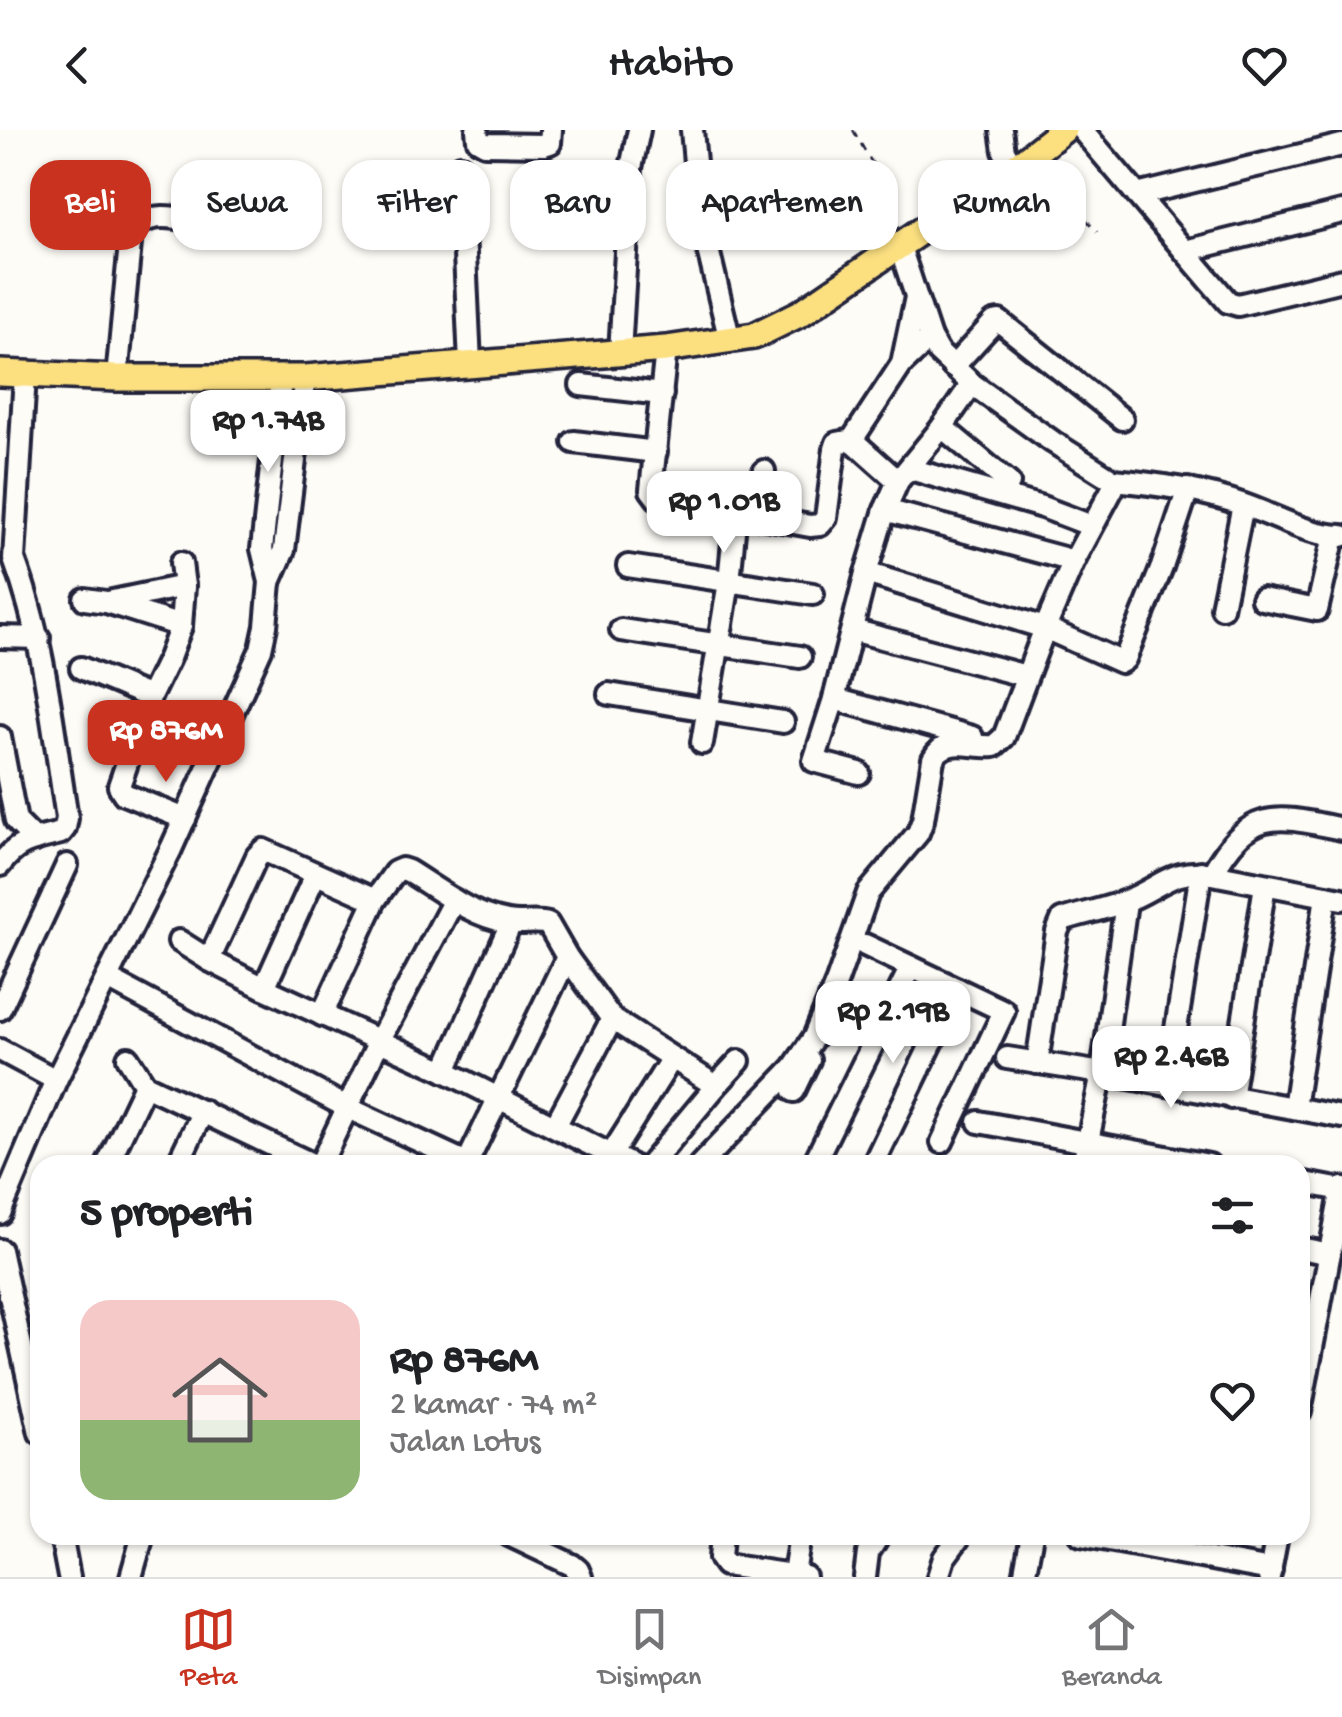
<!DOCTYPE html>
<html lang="id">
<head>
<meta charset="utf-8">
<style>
  body { margin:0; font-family:"Gochi Hand",sans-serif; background:#f6f6f6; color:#202124; height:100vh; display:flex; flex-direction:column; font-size:38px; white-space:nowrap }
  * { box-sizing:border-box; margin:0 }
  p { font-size:32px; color:#757577 }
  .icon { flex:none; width:55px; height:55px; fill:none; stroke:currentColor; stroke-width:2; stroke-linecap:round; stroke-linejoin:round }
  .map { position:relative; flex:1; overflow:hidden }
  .side { position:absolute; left:30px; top:1025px; width:1280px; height:390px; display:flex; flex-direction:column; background:#fff; border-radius:30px; box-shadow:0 2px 8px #0004 }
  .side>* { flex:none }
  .top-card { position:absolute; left:30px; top:30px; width:1282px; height:90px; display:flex; gap:20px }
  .price { position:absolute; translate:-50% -85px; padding:0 22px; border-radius:20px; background:#fff; color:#222; font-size:32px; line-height:65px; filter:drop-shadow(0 2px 5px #0008) }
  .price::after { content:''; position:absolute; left:50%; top:60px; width:30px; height:22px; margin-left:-15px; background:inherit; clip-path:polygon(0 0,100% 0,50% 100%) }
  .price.selected { background:#c8321e; color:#fff }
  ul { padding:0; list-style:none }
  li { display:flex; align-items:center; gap:30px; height:250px; padding:0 50px }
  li+li { border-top:2px solid #e0e0e0 }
  li span { display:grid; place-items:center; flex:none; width:280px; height:200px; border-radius:30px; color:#555 }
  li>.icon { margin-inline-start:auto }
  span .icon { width:120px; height:120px; fill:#fffc; stroke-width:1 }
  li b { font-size:42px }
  h2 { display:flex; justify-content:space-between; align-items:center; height:120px; padding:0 50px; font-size:42px }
  .chip { padding:0 35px; border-radius:30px; background:#fff; box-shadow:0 2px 8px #0004; font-size:35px; line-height:90px }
  .chip.selected { background:#c8321e; color:#fff }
  header { display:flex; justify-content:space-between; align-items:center; height:130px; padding:0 50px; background:#fff; font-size:45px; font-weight:600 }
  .tab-bar { display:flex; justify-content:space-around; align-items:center; height:140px; border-top:2px solid #e0e0e0; background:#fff; font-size:28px; color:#757577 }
  .tab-bar a { display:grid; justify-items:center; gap:5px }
  .tab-bar .selected { color:#c8321e }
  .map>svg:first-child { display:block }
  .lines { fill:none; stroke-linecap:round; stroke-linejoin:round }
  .minor-casing { stroke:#22223b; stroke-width:28 }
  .major-casing { stroke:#22223b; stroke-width:32 }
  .path { stroke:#22223b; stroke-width:2.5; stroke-dasharray:8 8; stroke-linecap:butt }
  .minor { stroke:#fdfcf7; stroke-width:20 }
  .major { stroke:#fce080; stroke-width:25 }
</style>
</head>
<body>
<header><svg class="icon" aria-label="back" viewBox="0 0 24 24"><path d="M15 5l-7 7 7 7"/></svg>Habito<svg class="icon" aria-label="heart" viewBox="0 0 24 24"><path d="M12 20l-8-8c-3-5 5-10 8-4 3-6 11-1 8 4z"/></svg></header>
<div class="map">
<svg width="1342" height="1447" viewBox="0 0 1342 1447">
  <rect width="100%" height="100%" fill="#fdfcf7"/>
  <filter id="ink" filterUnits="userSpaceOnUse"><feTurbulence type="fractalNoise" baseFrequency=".01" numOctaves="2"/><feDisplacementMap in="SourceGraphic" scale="20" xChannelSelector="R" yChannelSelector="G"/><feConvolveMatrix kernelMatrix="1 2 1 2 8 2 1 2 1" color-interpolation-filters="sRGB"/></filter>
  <g filter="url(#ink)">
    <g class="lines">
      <defs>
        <g id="minor">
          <polyline points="477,0 478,10 485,14 544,15 550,13 551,0"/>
          <polyline points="692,0 700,86 730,211"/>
          <polyline points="1001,0 1004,21 1014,37"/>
          <polyline points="1082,0 1228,172 1238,175 1342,150"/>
          <polyline points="461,36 470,234"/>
          <polyline points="1137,65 1342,15"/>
          <polyline points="1185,121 1342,82"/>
          <polyline points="666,219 651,360 657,368 810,396 820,395 826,388 835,319 837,313 852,310 902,234 930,208"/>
          <polyline points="620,223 631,38 639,0"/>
          <polyline points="902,234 916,167"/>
          <polyline points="953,237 994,192 999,191 1122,289"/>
          <path d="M117,248l14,-145c16,-25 48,-14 74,-11"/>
          <polyline points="581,255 662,264"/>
          <polyline points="942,297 1009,353"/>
          <polyline points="852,310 898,351"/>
          <polyline points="574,312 656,322"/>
          <polyline points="910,339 1042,377 1092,396"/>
          <path d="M1113,350c44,4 89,10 131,25 32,11 63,30 98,31"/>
          <polyline points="885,380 1074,431"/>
          <polyline points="755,384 764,341"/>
          <polyline points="181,433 184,456 181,496 169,528 150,567 119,656 124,664 185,689"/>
          <polyline points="628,436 813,464"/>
          <polyline points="866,443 1045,498 1121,532 1125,529 1162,437 1188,359"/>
          <polyline points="270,452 284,420 305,248"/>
          <polyline points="85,469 106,472 181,496"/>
          <polyline points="1262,469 1317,480 1334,406"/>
          <polyline points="108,472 184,456"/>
          <polyline points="1222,478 1243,375"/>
          <polyline points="621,500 800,527"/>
          <polyline points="852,500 1026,546"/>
          <polyline points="0,507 39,508"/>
          <polyline points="81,538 150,567"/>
          <polyline points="609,564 783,592"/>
          <polyline points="834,569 972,607"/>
          <polyline points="0,607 16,691 35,710"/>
          <polyline points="108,610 131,620"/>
          <polyline points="702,613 729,452 736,381"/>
          <polyline points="859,643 814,631 834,569 866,443 885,380 898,351 942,297 972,254"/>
          <path d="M0,735c18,-24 33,-25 61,-32l4,-5 2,-10c-14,-87 -22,-176 -53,-259l11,-184"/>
          <polyline points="1212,744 1342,769"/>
          <polyline points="179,811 209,830 264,858 445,941 631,1035"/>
          <polyline points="865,815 1004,881 942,1012"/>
          <polyline points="209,830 257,726 263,720 375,770"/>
          <polyline points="108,849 348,978 471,1035"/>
          <polyline points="264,858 315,745"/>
          <polyline points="0,879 67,735"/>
          <path d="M322,885l53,-115 20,-28 7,-3 6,2c31,19 63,45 100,51 14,3 27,-2 40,2l19,33 45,62 104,67"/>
          <polyline points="0,920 56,950"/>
          <polyline points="128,928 145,955 314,1035"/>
          <polyline points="1007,928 1102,943 1342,987"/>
          <path d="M1037,933l20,-131 5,-12c20,-7 41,-10 61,-18 35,-12 48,-35 89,-28 38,-68 64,-59 130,-45"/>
          <polyline points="445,941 511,793"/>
          <polyline points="1167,955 1201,742"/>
          <polyline points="794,961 809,930"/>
          <polyline points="1231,968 1265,755"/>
          <polyline points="1294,978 1326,766"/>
          <polyline points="979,992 1209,1035"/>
          <polyline points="555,996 612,889"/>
          <polyline points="611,1025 672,928"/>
          <polyline points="467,1033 567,827"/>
          <polyline points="107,1035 145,955"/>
          <polyline points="177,1035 203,981"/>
          <polyline points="320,1035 379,911 454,770"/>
          <polyline points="650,1035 716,956 739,931"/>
          <path d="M700,1035l93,-97 21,-31 23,-56 31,-88 50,-60 5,-13 10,-61c13,-24 38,-11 61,-13l10,-9 41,-109 29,-67 39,-73v-8l-60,-38 -81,-58 -34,-32 -8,-14 -30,-91"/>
          <polyline points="813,1035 911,837"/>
          <polyline points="873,1035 958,859"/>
          <polyline points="1083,1035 1102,943 1126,772"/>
          <polyline points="1300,1052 1342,1060"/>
          <polyline points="0,1083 56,950 171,719 261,519 266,496 270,452 262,419 281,250"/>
          <polyline points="1300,1118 1330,1124"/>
          <polyline points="0,1120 40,1303"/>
          <polyline points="1300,1282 1342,1058"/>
          <polyline points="61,1405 69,1447"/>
          <polyline points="509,1405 572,1435 578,1440 581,1447"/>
          <polyline points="722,1405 720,1428 725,1435 805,1447"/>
          <polyline points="1081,1405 1271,1440"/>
          <polyline points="794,1445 800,1405"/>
          <polyline points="131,1447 143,1405"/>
          <polyline points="865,1447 868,1423 879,1405"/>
          <polyline points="938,1447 944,1428 961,1405"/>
          <polyline points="1024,1447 1032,1405"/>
          <polyline points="1269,1447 1277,1405"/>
        </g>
        <polyline id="major" points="0,243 117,248 305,248 666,219 754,206 801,183 1026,29 1063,0"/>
      </defs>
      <use href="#minor" class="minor-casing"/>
      <use href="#major" class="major-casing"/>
      <g class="path">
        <polyline points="853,0 880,47 894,96"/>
        <polyline points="1042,43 1059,58 1097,102"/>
      </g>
      <use href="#minor" class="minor"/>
      <use href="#major" class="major"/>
    </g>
  </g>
</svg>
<b class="price" style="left:268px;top:345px">Rp 1.74B</b>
<b class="price" style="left:724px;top:426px">Rp 1.01B</b>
<b class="price selected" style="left:166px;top:655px">Rp 876M</b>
<b class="price" style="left:893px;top:936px">Rp 2.19B</b>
<b class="price" style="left:1171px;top:981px">Rp 2.46B</b>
<div class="top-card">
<a class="chip selected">Beli</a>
<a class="chip">Sewa</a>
<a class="chip">Filter</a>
<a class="chip">Baru</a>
<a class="chip">Apartemen</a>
<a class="chip">Rumah</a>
</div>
<section class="side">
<h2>5 properti<svg class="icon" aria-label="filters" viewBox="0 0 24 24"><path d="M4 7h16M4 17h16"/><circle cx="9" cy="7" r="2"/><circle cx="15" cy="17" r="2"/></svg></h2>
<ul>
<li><span style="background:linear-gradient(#f6c9c9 60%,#8fb573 0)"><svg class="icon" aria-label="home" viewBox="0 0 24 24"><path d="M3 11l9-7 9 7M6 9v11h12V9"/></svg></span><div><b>Rp 876M</b><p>2 kamar · 74 m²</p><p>Jalan Lotus</p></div><svg class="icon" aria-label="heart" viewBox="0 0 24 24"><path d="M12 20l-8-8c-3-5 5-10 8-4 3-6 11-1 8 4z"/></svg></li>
</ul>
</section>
</div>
<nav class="tab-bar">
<a class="selected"><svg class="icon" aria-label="map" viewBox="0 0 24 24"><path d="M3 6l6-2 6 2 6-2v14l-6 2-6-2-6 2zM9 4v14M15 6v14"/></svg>Peta</a>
<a><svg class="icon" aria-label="saved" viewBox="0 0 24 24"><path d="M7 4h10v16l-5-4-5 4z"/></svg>Disimpan</a>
<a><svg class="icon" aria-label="home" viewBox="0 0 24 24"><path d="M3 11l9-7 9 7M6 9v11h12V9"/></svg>Beranda</a>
</nav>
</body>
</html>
